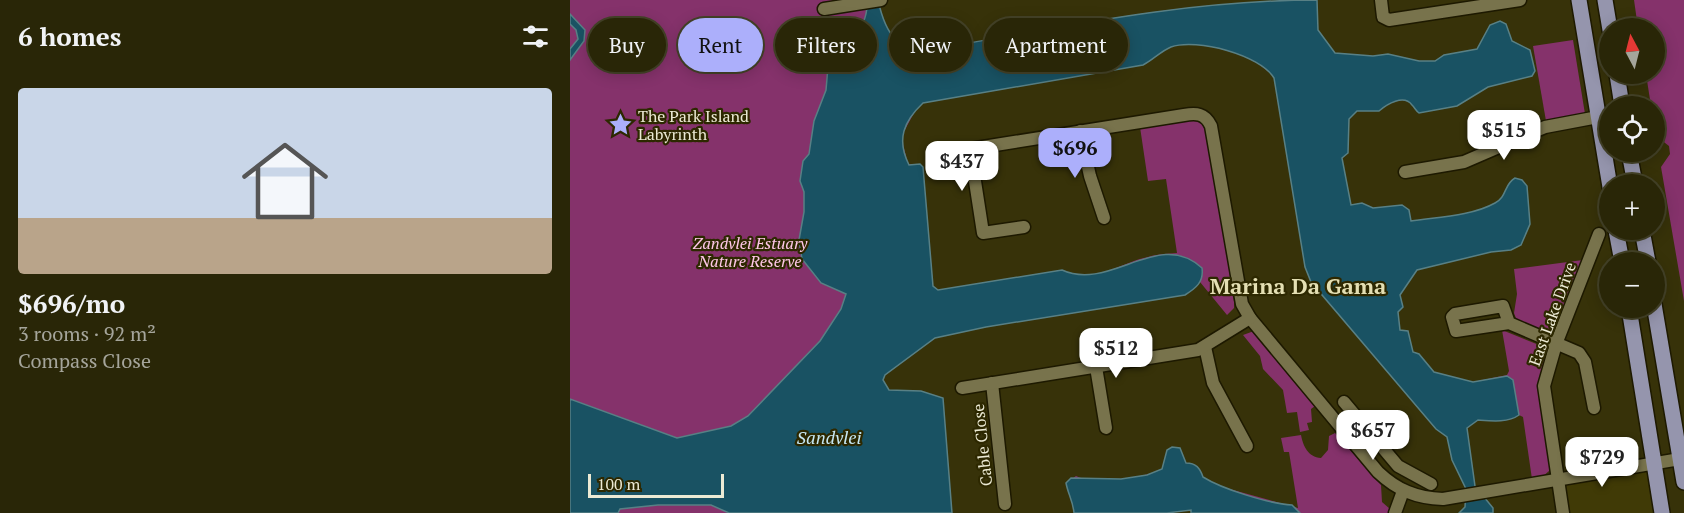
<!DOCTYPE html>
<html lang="en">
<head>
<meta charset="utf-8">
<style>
  body { margin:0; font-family:"PT Serif",serif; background:#312e11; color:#f1f3f6; height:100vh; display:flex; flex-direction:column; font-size:22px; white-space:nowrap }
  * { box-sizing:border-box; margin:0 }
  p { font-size:20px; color:#a5a59b }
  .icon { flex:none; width:33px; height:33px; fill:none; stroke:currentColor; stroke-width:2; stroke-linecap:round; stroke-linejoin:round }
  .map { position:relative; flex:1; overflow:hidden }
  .panel { display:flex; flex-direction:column; background:#292607; width:570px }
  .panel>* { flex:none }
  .hud { position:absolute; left:18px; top:18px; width:570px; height:54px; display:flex; gap:12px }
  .needle { width:39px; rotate:353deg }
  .controls { position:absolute; left:1029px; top:18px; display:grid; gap:12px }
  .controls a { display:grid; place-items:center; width:66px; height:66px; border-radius:50%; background:#292607; box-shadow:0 3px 15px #0003,0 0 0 2px #454328; font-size:30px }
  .scale { position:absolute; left:18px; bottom:15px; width:136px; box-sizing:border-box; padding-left:6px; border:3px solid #ecead4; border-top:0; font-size:16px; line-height:21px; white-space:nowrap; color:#ecead4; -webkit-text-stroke:4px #2d2800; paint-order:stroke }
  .price { position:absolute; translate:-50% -51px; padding:0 14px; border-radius:12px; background:#fff; color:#222; font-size:20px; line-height:39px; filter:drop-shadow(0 2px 3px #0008) }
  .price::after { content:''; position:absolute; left:50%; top:36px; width:18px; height:14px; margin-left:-9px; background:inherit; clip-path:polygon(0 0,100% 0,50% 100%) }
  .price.on { background:#acaffb; color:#111 }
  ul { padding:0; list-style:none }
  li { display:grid; align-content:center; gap:12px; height:318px; padding:0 18px }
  li span { display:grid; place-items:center; height:186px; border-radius:6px; color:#555 }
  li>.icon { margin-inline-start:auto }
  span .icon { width:108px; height:108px; fill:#fffc; stroke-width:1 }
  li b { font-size:26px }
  h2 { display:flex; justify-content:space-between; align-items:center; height:72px; padding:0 18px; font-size:26px }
  .pill { padding:0 21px; border-radius:27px; background:#292607; box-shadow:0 3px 15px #0003,0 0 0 2px #454328; font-size:21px; line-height:54px }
  .pill.on { background:#acaffb; color:#111 }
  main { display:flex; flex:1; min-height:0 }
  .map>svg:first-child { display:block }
  .built { fill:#403a06 }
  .green { fill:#85326b }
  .water { fill:#195263; stroke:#588085; stroke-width:1.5 }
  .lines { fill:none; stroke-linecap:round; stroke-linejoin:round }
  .minor-casing { stroke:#1d1900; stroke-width:15 }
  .major-casing { stroke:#1d1900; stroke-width:18 }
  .minor { stroke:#78734c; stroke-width:12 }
  .major { stroke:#9595ad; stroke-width:15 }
  .labels { text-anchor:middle; stroke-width:4.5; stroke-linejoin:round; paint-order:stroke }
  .poi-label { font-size:16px; fill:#ecead4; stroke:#2d2800; text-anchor:start }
  .park-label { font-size:16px; font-style:italic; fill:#ffc7e8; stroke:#2d2800 }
  .street-label { font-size:16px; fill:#ecead4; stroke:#2d2800 }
  .water-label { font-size:18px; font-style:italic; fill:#c7e8f4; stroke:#2d2800 }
  .district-label { font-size:22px; font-weight:bold; fill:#e4dfb3; stroke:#2d2800 }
</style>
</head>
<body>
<main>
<section class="panel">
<h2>6 homes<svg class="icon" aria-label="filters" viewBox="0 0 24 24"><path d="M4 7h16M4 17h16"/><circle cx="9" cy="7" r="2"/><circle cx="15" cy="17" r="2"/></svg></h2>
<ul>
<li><span style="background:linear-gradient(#c9d6e8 70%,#b9a48a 0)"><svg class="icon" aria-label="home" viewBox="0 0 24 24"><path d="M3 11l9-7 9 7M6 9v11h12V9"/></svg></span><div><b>$696/mo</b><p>3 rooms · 92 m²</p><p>Compass Close</p></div></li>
</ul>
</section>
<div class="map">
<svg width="1114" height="513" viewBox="0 0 1114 513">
  <rect width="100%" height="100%" fill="#373209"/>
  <polygon class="built" points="1084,463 1092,513 993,513 988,480"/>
  <g class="green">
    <path d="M0,0h308c8,36 19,51 57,49 126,-22 253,-49 382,-49l1,30 17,23 38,3 15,-2 32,7h15l9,-6 33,-6 13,-24 10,-4 6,3 6,17 18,9 5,21 -3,5 -44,11 -31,19 -38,7c-3,-2 -4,-5 -7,-8 -8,-11 -25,-1 -33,6h-22l-8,8 -1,34 -6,5 9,47 11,-2 11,5 29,-3 7,5 2,11c26,-4 61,-5 84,-18 12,-6 9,-19 20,-25l7,2 5,6 3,38 -9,21 -10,5 -20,2 -74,18 -17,25 3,12 -5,5 2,18 8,1 5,21 6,2 15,18 39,10 34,-7 2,-4 -7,-41 42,17c7,14 -5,30 -5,45 0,26 13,53 10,79l-7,6 -10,2 -9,-62 -4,-2c-11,8 -28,6 -41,5l-11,8 8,58 18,22v5h-34l6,-6 1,-18 -14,-29 -5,-23 -11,-8 -125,-147 -6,-15 -31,-189c-15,-23 -77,-40 -103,-31 -10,4 -18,13 -28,18l-220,38 -8,8 -14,26 7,27h12l3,3 10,119 5,4 124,-20c33,15 57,-7 86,-13 9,-3 20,-3 29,-4l-11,-74 -18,2 -8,-54 58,-8 9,9 27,174v6l-7,7 -27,-33 -15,13 -199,32 -51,11 -50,37 -2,5 6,10 32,1 22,7 9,115h-382z"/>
    <polygon points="1064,0 1114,0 1114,301 1091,167 1100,154 1099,146 1086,136 1084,106 1081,106 1076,74 1084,74 1084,28 1068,28"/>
    <polygon points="1003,40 1015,114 976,121 963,46"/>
    <polygon points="1013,260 988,328 975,333 947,321 944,313 947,294 944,269"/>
    <polygon points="684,331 745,406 741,409 742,422 737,423 739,430 730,432 727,412 717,413 713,390 693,369 690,356 673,335"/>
    <path d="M765,433l46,52 1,17 8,7 -1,4h-198v-3l-24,3h-93c-1,-12 -6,-19 -8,-30l10,-7c18,9 69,2 86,-7l5,-19 13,-2 6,15c10,0 14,5 17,14l12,8 83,23 -9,-56h-5l-3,-14 20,-3c2,11 7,22 20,23l7,-8 1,-14z"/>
  </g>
  <g class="water">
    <path d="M308,0c8,36 19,51 57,49 126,-22 253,-49 382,-49l1,30 17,23 38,3 15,-2 31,7h16l9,-6 33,-6 13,-24 10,-4 6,3 6,17 18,9 5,21 -3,5 -44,11 -31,19 -38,7c-3,-2 -4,-5 -7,-8 -8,-11 -25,-1 -33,6h-22l-8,8 -1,34 -6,5 9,47 11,-2 11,5 29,-3 7,5 2,11c26,-4 61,-5 84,-18 12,-6 9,-19 20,-25l7,2 5,6 3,38 -9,21 -10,5 -20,2 -74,18 -17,25 3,12 -5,5 2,18 8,1 5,21 6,2 15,18 39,10 34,-6 6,4 6,35c-11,8 -28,6 -41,5l-11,8 8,58 18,22v5h-34l6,-6 1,-18 -14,-29 -5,-23 -11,-8 -125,-147 -6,-15 -31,-189c-14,-23 -77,-40 -103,-31 -10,4 -18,13 -28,18l-220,38c-19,18 -27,36 -14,62l11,-1 3,3 10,119 5,4 124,-20c48,22 97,-42 140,-2 2,14 -6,20 -17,27l-199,32 -51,11 -50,37 -2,5 6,10 32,1 22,7 9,115h-223l-18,-8h-53l-38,4 -2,4h-48v-114l107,39 54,-12 17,-10 72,-75 21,-32 5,-15 -25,-11 -19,-24 -3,-19 5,-28v-20l-4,-11 3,-20 6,-7 5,-33 12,-31 2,-23 10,-6v-27l3,-7c18,-1 23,3 26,-19z"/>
    <polygon points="0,14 15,30 14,41 0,60 0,49 8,39 6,30 0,24"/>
    <path d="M602,447l8,1 6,15c10,0 14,5 17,14 19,12 67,27 89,28l8,8h-109v-3l-24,3h-93c-1,-12 -6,-19 -8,-30l5,-5 50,1 26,-4 15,-6 5,-19z"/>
  </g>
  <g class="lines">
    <defs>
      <g id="minor">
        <polyline points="811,0 813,17 819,20 950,0"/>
        <polyline points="254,9 311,0"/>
        <polyline points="510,131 520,176 534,218"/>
        <polyline points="400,149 413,233 454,227"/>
        <path d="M375,153l239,-38c12,-2 21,-2 27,11l31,178 8,14 128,154c19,18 38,26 65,27l237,-40"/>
        <polyline points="835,172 894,162 975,127 1028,117"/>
        <polyline points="939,323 933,306 885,314 882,317 886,331 939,323 1009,353 1015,362 1024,408"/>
        <polyline points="635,347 643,383 677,446"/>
        <polyline points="526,367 536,428"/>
        <polyline points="422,383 435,504"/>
        <polyline points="392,388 628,350 680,318"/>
        <polyline points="774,402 828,466 861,484"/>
        <polyline points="825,513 833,491"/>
        <polyline points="993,513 974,386 986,344 1029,234"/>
      </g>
      <g id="major">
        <polyline points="1009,0 1040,187"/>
        <polyline points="1035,0 1040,30"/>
        <polyline points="1047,74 1052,106"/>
        <polyline points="1059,152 1065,184"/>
        <polyline points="1046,230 1052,262"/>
        <polyline points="1072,230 1078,262"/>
        <polyline points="1084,304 1114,482"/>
        <polyline points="1059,308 1092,513"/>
      </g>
    </defs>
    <use href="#minor" class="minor-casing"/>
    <use href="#major" class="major-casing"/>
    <use href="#minor" class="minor"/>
    <use href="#major" class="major"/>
  </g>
  <defs>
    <symbol id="sight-bare" viewBox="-9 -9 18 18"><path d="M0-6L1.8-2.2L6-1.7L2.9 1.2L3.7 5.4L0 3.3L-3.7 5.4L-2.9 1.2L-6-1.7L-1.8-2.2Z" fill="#acaffb" stroke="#2d2800" stroke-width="2.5" paint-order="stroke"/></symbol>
  </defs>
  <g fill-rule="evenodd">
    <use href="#sight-bare" x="34" y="108" width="33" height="33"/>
  </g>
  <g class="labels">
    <g class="poi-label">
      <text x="68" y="122">The Park Island<tspan x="68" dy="18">Labyrinth</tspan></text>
    </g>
    <g class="park-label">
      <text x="180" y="249">Zandvlei Estuary<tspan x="180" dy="18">Nature Reserve</tspan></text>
    </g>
    <g class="street-label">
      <text transform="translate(982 314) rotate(-70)" y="6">East Lake Drive</text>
      <text transform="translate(412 445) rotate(-96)" y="6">Cable Close</text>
    </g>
    <g class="water-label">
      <text x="259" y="444">Sandvlei</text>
    </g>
    <g class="district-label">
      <text x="728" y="294">Marina Da Gama</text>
    </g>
  </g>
</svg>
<div class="controls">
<a><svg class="needle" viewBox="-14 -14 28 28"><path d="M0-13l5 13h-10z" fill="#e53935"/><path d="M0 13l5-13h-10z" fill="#a5a59b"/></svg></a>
<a><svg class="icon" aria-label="locate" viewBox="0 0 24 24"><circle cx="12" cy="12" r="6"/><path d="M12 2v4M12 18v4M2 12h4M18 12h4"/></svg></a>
<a>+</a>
<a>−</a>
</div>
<div class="scale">100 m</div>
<b class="price" style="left:934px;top:161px">$515</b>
<b class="price on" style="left:505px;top:179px">$696</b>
<b class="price" style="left:392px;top:192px">$437</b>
<b class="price" style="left:546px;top:379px">$512</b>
<b class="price" style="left:803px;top:461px">$657</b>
<b class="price" style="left:1032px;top:488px">$729</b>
<div class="hud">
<a class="pill">Buy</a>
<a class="pill on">Rent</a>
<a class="pill">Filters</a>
<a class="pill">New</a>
<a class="pill">Apartment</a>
</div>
</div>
</main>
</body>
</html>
